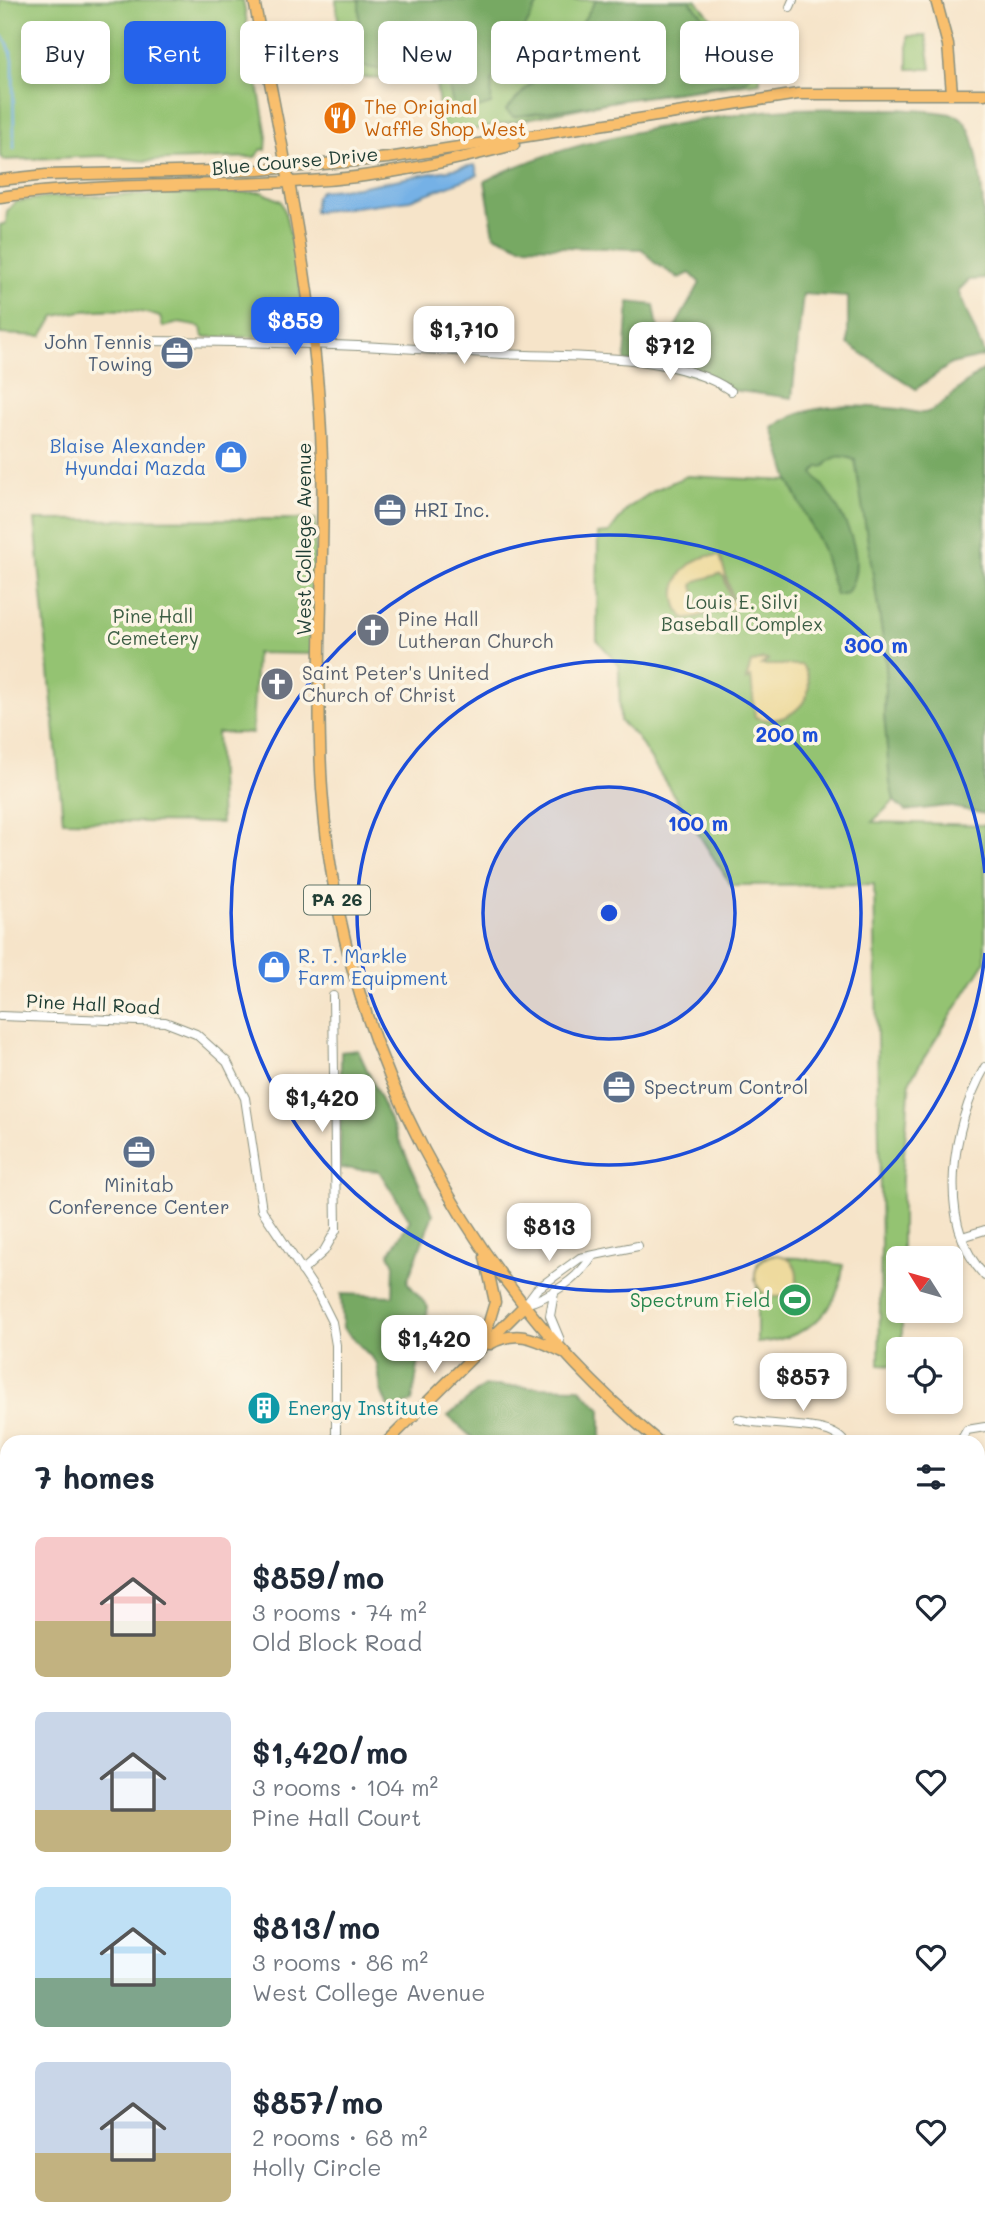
<!DOCTYPE html>
<html lang="en">
<head>
<meta charset="utf-8">
<style>
  body { margin:0; font-family:Mali,sans-serif; background:#f6f6f7; color:#1f2937; height:100vh; display:flex; flex-direction:column; font-size:26px; white-space:nowrap }
  * { box-sizing:border-box; margin:0 }
  p { font-size:23px; color:#747a83 }
  .icon { flex:none; width:38px; height:38px; fill:none; stroke:currentColor; stroke-width:2; stroke-linecap:round; stroke-linejoin:round }
  .map { position:relative; flex:1; overflow:hidden }
  .side { position:absolute; left:0px; top:1435px; width:985px; height:800px; display:flex; flex-direction:column; background:#fff; border-radius:21px 21px 0 0; box-shadow:0 4px 10px #0003 }
  .side>* { flex:none }
  .top-card { position:absolute; left:21px; top:21px; width:943px; height:63px; display:flex; gap:14px }
  .needle { width:46px; rotate:307deg }
  .buttons { position:absolute; left:886px; top:1246px; display:grid; gap:14px }
  .buttons a { display:grid; place-items:center; width:77px; height:77px; border-radius:10px; background:#fff; box-shadow:0 4px 10px #0003; font-size:35px }
  .price { position:absolute; translate:-50% -60px; padding:0 16px; border-radius:14px; background:#fff; color:#222; font-size:23px; line-height:46px; filter:drop-shadow(0 2px 4px #0008) }
  .price::after { content:''; position:absolute; left:50%; top:42px; width:21px; height:16px; margin-left:-10px; background:inherit; clip-path:polygon(0 0,100% 0,50% 100%) }
  .price.active { background:#2563eb; color:#fff }
  ul { padding:0; list-style:none }
  li { display:flex; align-items:center; gap:21px; height:175px; padding:0 35px }
  li span { display:grid; place-items:center; flex:none; width:196px; height:140px; border-radius:10px; color:#555 }
  li>.icon { margin-inline-start:auto }
  span .icon { width:84px; height:84px; fill:#fffc; stroke-width:1 }
  li b { font-size:30px }
  h2 { display:flex; justify-content:space-between; align-items:center; height:84px; padding:0 35px; font-size:30px }
  .pill { padding:0 24px; border-radius:10px; background:#fff; box-shadow:0 4px 10px #0003; font-size:24px; line-height:63px }
  .pill.active { background:#2563eb; color:#fff }
  .map>svg:first-child { display:block }
  .green { fill:#94c372; stroke:#5a8053; stroke-width:2 }
  .forest { fill:#77a964; stroke:#4b734c; stroke-width:2 }
  .sand { fill:#eeda9e; stroke:#868c69; stroke-width:2; fill-rule:evenodd }
  .water { fill:#74b1e6; stroke:#4a778d; stroke-width:2 }
  .lines { fill:none; stroke-linecap:round; stroke-linejoin:round }
  .stream { stroke:#74b1e6; stroke-width:2.5 }
  .minor-casing { stroke:#8a907e; stroke-width:10 }
  .major-casing { stroke:#8a907e; stroke-width:13 }
  .minor { stroke:#fff; stroke-width:8 }
  .major { stroke:#f9bf6d; stroke-width:10 }
  .ring { fill:none; stroke:#1d4ed8; stroke-width:3.5 }
  .labels { text-anchor:middle; stroke-width:7; stroke-linejoin:round; paint-order:stroke }
  .shield { fill:#fcf5e5; stroke:#617469; stroke-width:2 }
  .shield-label { font-size:18px; font-weight:bold; fill:#1f3d34 }
  .food-label { font-size:19px; fill:#c56008; stroke:#fcf5e5; text-anchor:start }
  .street-label { font-size:19px; fill:#1f3d34; stroke:#fcf5e5 }
  .service-label { font-size:19px; fill:#4e5e75; stroke:#fcf5e5; text-anchor:start }
  .shop-label { font-size:19px; fill:#366cbe; stroke:#fcf5e5; text-anchor:end }
  .park-label { font-size:19px; fill:#3c5e44; stroke:#fcf5e5 }
  .worship-label { font-size:19px; fill:#5b616d; stroke:#fcf5e5; text-anchor:start }
  .leisure-label { font-size:19px; fill:#27864d; stroke:#fcf5e5; text-anchor:end }
  .culture-label { font-size:19px; fill:#0d838f; stroke:#fcf5e5; text-anchor:start }
  .centre { fill:#1d4ed8; stroke:#fcf5e5; stroke-width:3.5 }
  .ring-label { font-size:21px; text-anchor:middle; font-weight:bold; fill:#1d4ed8; stroke:#fcf5e5; stroke-width:7; stroke-linejoin:round; paint-order:stroke }
</style>
</head>
<body>
<div class="map">
<svg width="985" height="2234" viewBox="0 0 985 2234">
  <rect width="100%" height="100%" fill="#fcf5e5"/>
  <filter id="ink" filterUnits="userSpaceOnUse"><feTurbulence type="fractalNoise" baseFrequency=".0143" numOctaves="2"/><feDisplacementMap in="SourceGraphic" scale="14" xChannelSelector="R" yChannelSelector="G"/><feConvolveMatrix kernelMatrix="1 2 1 2 8 2 1 2 1" color-interpolation-filters="sRGB"/></filter>
  <filter id="wash" filterUnits="userSpaceOnUse"><feTurbulence type="fractalNoise" baseFrequency=".00686" numOctaves="4" result="noise"/><feDisplacementMap in="SourceGraphic" scale="28" xChannelSelector="R" yChannelSelector="G"/><feGaussianBlur stdDeviation="1.57" result="paint"/><feColorMatrix in="noise" values="0 0 0 0 0 0 0 0 0 0 0 0 0 0 0 0 0 1.4 0 .05"/><feComposite in="paint" operator="in"/></filter>
  <g filter="url(#wash)">
    <rect width="100%" height="100%" fill="#f6e4c9"/>
    <g class="green">
      <polygon points="0,0 243,0 267,136 266,150 262,149 255,157 144,161 103,156 4,160 0,156"/>
      <polygon points="336,0 696,0 760,75 760,82 620,100 443,136 436,83 344,76"/>
      <polygon points="908,36 926,36 931,69 908,69"/>
      <path d="M262,192l19,9 4,11c5,25 24,89 13,110l-45,15h-50l-2,-10 -22,-4 -16,4 -3,-10c-32,-11 -72,-8 -105,-1l-13,20 -42,-2v-109l6,-2 1,-12 8,-9 34,-5z"/>
      <polygon points="840,455 855,460 858,471 883,639 886,667 884,714 894,801 872,822 985,825 985,962 910,1080 902,1178 902,1258 898,1258 898,1311 902,1311 902,1349 898,1349 898,1366 879,1365 881,1243 874,884 731,885 636,736 620,721 619,665 597,640 598,534 609,533 628,508 655,490 687,476 789,481 813,473 818,466"/>
      <polygon points="316,519 313,654 256,653 252,733 217,733 221,823 63,821 35,520"/>
      <path d="M764,1257l35,1 44,7c-4,49 -38,74 -86,78v-78z"/>
    </g>
    <g class="forest">
      <polygon points="359,0 540,0 513,50 492,80 491,104 455,115 448,81 360,66"/>
      <polygon points="596,0 689,0 753,72 746,81 513,117 506,110 571,41"/>
      <path d="M898,109c19,2 42,1 60,7 27,13 27,127 27,163l-16,1 -11,11 27,65 -34,8 -35,25 -68,-45v-47l-45,-3 -11,104 -61,-8 -20,-11 -86,-18 4,-59 25,3 5,29 15,-5 26,-46 -10,-10 -11,5 -24,-15 -13,-14 -122,-3 -26,-11 -9,-54c74,-39 196,-60 279,-70 44,-5 90,-1 134,-2z"/>
      <path d="M985,369v445l-38,-8 -42,5 -11,-10 -4,-18 -6,-69 2,-47 -3,-28 -28,-179c-13,-5 -21,-6 -30,6l-7,1 -5,6c24,30 60,82 34,120l-11,2 -14,-47 -33,-67 -16,-53c33,-27 84,-23 125,-19 7,0 19,5 26,4 16,-2 43,-35 61,-44z"/>
      <polygon points="358,1050 433,1214 407,1282 428,1307 412,1402 389,1410 381,1390 377,1363 343,1328 341,1294 393,1296 394,1264 389,1254 410,1220 379,1171 340,1168 341,1052"/>
      <polygon points="484,1386 579,1388 601,1409 601,1442 477,1442 448,1416"/>
      <polygon points="7,1964 7,2228 20,2228 14,2234 0,2234 0,1972"/>
    </g>
    <g class="sand">
      <path d="M708,556h12l13,43 5,7 -4,4 -6,-2 -42,12c-23,-22 -8,-58 22,-64zM719,574l5,3 7,23 -4,5 -23,7 -4,-3 -7,-23 3,-5z"/>
      <path d="M763,659l5,1 -7,5h41c23,31 -16,65 -47,52l-4,-40 -5,3 5,-17z"/>
      <circle cx="776" cy="1276" r="21"/>
    </g>
    <polygon class="water" points="475,165 478,175 410,200 314,212 316,197 320,191 358,187"/>
    <g class="lines">
      <polyline class="stream" points="0,34 8,44 13,59 14,149"/>
    </g>
  </g>
  <g filter="url(#ink)">
    <g class="lines">
      <defs>
        <g id="minor">
          <polyline points="790,7 793,0"/>
          <path d="M143,341c121,0 240,5 360,13 68,4 170,-3 228,37"/>
          <polyline points="280,341 313,326"/>
          <polyline points="0,1016 165,1022 196,1034 227,1062 245,1098 262,1210 318,1294 332,1322 336,1345 336,1442"/>
          <path d="M985,1067c-33,58 -50,156 0,209"/>
          <polyline points="962,1237 985,1230"/>
          <polyline points="302,1271 324,1251 336,1230 333,996"/>
          <polyline points="554,1293 550,1316 560,1340"/>
          <path d="M525,1304c25,-7 53,-25 67,-47"/>
          <polyline points="525,1305 537,1289 580,1258 638,1246"/>
          <path d="M738,1419c28,9 92,1 106,23"/>
          <polyline points="960,1442 967,1430 985,1427"/>
          <polyline points="978,1535 985,1539"/>
          <polyline points="978,1665 985,1665"/>
          <polyline points="978,1809 985,1801"/>
          <polyline points="978,2105 985,2105"/>
          <polyline points="418,2228 423,2234"/>
          <polyline points="850,2228 985,2232"/>
          <polyline points="259,2234 270,2228"/>
          <polyline points="522,2234 533,2228"/>
          <polyline points="780,2234 807,2228"/>
        </g>
        <g id="major">
          <path d="M254,0c26,137 57,275 66,415 8,125 -6,249 2,374 17,252 142,492 337,653"/>
          <polyline points="936,0 948,45 952,93"/>
          <polyline points="0,180 46,175 259,170 388,158 798,94 985,94"/>
          <path d="M0,197c100,-15 207,-10 309,-16 68,-3 138,-19 205,-36"/>
          <polyline points="483,1342 495,1302 485,1257"/>
          <path d="M490,1344c28,-16 47,-4 73,8"/>
          <polyline points="387,1442 525,1305"/>
          <polyline points="0,1604 7,1601"/>
          <polyline points="978,1616 985,1618"/>
        </g>
      </defs>
      <use href="#minor" class="minor-casing"/>
      <use href="#major" class="major-casing"/>
      <use href="#minor" class="minor"/>
      <use href="#major" class="major"/>
    </g>
  </g>
  <circle cx="609" cy="913" r="126" fill="#1d4ed8" fill-opacity=".12"/>
  <g class="ring">
    <circle cx="609" cy="913" r="126"/>
    <circle cx="609" cy="913" r="252"/>
    <path d="M985 953A378 378 0 1 1 985 873"/>
  </g>
  <defs>
    <symbol id="restaurant-disc" viewBox="-11 -11 22 22"><circle r="9.5" fill="#e8710a" stroke="#fcf5e5"/><path d="M-5-6h1v4h1v-4h1v4h1v-4h1v5L-1.5 .5V6h-2V.5L-5-1ZM5-6V6H3V1.5H1.5Q1.5-4 5-6Z" fill="#fff"/></symbol>
    <symbol id="office-disc" viewBox="-11 -11 22 22"><circle r="9.5" fill="#5c6f8a" stroke="#fcf5e5"/><path d="M-6-3h4V-5.5h4V-3h4V5H-6ZM-1-4.5V-3h2v-1.5ZM-6 0V1H6V0Z" fill="#fff"/></symbol>
    <symbol id="shop-disc" viewBox="-11 -11 22 22"><circle r="9.5" fill="#3f7fe0" stroke="#fcf5e5"/><path d="M-5-2.5h2.3a2.7 3.5 0 0 1 5.4 0H5L5.5 6h-11ZM-1.5-2.5h3a1.5 2.3 0 0 0-3 0Z" fill="#fff"/></symbol>
    <symbol id="church-disc" viewBox="-11 -11 22 22"><circle r="9.5" fill="#6b7280" stroke="#fcf5e5"/><path d="M-1.2-6h2.4v3.5h3.3v2.4h-3.3V6h-2.4V-.1h-3.3v-2.4h3.3Z" fill="#fff"/></symbol>
    <symbol id="stadium-disc" viewBox="-11 -11 22 22"><circle r="9.5" fill="#2e9e5b" stroke="#fcf5e5"/><path d="M0-5a6.5 5 0 1 0 0 10a6.5 5 0 1 0 0-10ZM-3.5-1.8h7v3.6h-7Z" fill="#fff"/></symbol>
    <symbol id="building-disc" viewBox="-11 -11 22 22"><circle r="9.5" fill="#0f9aa8" stroke="#fcf5e5"/><path d="M-4-6H4V6H1V3H-1V6H-4ZM-2.5-4.3h1.7v1.8h-1.7ZM.8-4.3h1.7v1.8H.8ZM-2.5-1h1.7V.8h-1.7ZM.8-1h1.7V.8H.8Z" fill="#fff"/></symbol>
  </defs>
  <g fill-rule="evenodd">
    <use href="#restaurant-disc" x="321" y="99" width="38" height="38"/>
    <use href="#office-disc" x="158" y="334" width="38" height="38"/>
    <use href="#shop-disc" x="212" y="438" width="38" height="38"/>
    <use href="#office-disc" x="371" y="491" width="38" height="38"/>
    <use href="#church-disc" x="354" y="611" width="38" height="38"/>
    <use href="#church-disc" x="258" y="665" width="38" height="38"/>
    <use href="#shop-disc" x="255" y="948" width="38" height="38"/>
    <use href="#office-disc" x="600" y="1068" width="38" height="38"/>
    <use href="#office-disc" x="120" y="1133" width="38" height="38"/>
    <use href="#stadium-disc" x="776" y="1281" width="38" height="38"/>
    <use href="#building-disc" x="245" y="1389" width="38" height="38"/>
  </g>
  <g class="labels">
    <rect class="shield" x="304" y="885.5" width="66" height="29" rx="5"/>
    <g class="shield-label">
      <text x="337" y="906">PA 26</text>
    </g>
    <g class="food-label">
      <text x="364" y="114">The Original<tspan x="364" dy="22">Waffle Shop West</tspan></text>
    </g>
    <g class="street-label">
      <text transform="translate(295 161) rotate(-5)" y="7">Blue Course Drive</text>
      <text transform="translate(304 539) rotate(-90)" y="7">West College Avenue</text>
      <text transform="translate(93 1004) rotate(3)" y="7">Pine Hall Road</text>
    </g>
    <g class="service-label">
      <text x="152" y="349" text-anchor="end">John Tennis<tspan x="152" dy="22">Towing</tspan></text>
      <text x="414" y="517">HRI Inc.</text>
      <text x="644" y="1094">Spectrum Control</text>
      <text x="139" y="1192" text-anchor="middle">Minitab<tspan x="139" dy="22">Conference Center</tspan></text>
    </g>
    <g class="shop-label">
      <text x="206" y="453">Blaise Alexander<tspan x="206" dy="22">Hyundai Mazda</tspan></text>
      <text x="298" y="963" text-anchor="start">R. T. Markle<tspan x="298" dy="22">Farm Equipment</tspan></text>
    </g>
    <g class="park-label">
      <text x="742" y="609">Louis E. Silvi<tspan x="742" dy="22">Baseball Complex</tspan></text>
      <text x="153" y="623">Pine Hall<tspan x="153" dy="22">Cemetery</tspan></text>
    </g>
    <g class="worship-label">
      <text x="398" y="626">Pine Hall<tspan x="398" dy="22">Lutheran Church</tspan></text>
      <text x="302" y="680">Saint Peter's United<tspan x="302" dy="22">Church of Christ</tspan></text>
    </g>
    <g class="leisure-label">
      <text x="770" y="1307">Spectrum Field</text>
    </g>
    <g class="culture-label">
      <text x="288" y="1415">Energy Institute</text>
    </g>
  </g>
  <circle cx="609" cy="913" r="10" class="centre"/>
  <g class="ring-label">
    <text x="876" y="653">300 m</text>
    <text x="787" y="742">200 m</text>
    <text x="698" y="831">100 m</text>
  </g>
</svg>
<div class="buttons">
<a><svg class="needle" viewBox="-14 -14 28 28"><path d="M0-13l5 13h-10z" fill="#e53935"/><path d="M0 13l5-13h-10z" fill="#747a83"/></svg></a>
<a><svg class="icon" aria-label="locate" viewBox="0 0 24 24"><circle cx="12" cy="12" r="6"/><path d="M12 2v4M12 18v4M2 12h4M18 12h4"/></svg></a>
</div>
<b class="price active" style="left:295px;top:357px">$859</b>
<b class="price" style="left:464px;top:366px">$1,710</b>
<b class="price" style="left:670px;top:382px">$712</b>
<b class="price" style="left:322px;top:1134px">$1,420</b>
<b class="price" style="left:549px;top:1263px">$813</b>
<b class="price" style="left:434px;top:1375px">$1,420</b>
<b class="price" style="left:803px;top:1413px">$857</b>
<div class="top-card">
<a class="pill">Buy</a>
<a class="pill active">Rent</a>
<a class="pill">Filters</a>
<a class="pill">New</a>
<a class="pill">Apartment</a>
<a class="pill">House</a>
</div>
<section class="side">
<h2>7 homes<svg class="icon" aria-label="filters" viewBox="0 0 24 24"><path d="M4 7h16M4 17h16"/><circle cx="9" cy="7" r="2"/><circle cx="15" cy="17" r="2"/></svg></h2>
<ul>
<li><span style="background:linear-gradient(#f6c9c9 60%,#c2b280 0)"><svg class="icon" aria-label="home" viewBox="0 0 24 24"><path d="M3 11l9-7 9 7M6 9v11h12V9"/></svg></span><div><b>$859/mo</b><p>3 rooms · 74 m²</p><p>Old Block Road</p></div><svg class="icon" aria-label="heart" viewBox="0 0 24 24"><path d="M12 20l-8-8c-3-5 5-10 8-4 3-6 11-1 8 4z"/></svg></li>
<li><span style="background:linear-gradient(#c9d6e8 70%,#c2b280 0)"><svg class="icon" aria-label="home" viewBox="0 0 24 24"><path d="M3 11l9-7 9 7M6 9v11h12V9"/></svg></span><div><b>$1,420/mo</b><p>3 rooms · 104 m²</p><p>Pine Hall Court</p></div><svg class="icon" aria-label="heart" viewBox="0 0 24 24"><path d="M12 20l-8-8c-3-5 5-10 8-4 3-6 11-1 8 4z"/></svg></li>
<li><span style="background:linear-gradient(#bfe0f5 65%,#7fa58c 0)"><svg class="icon" aria-label="home" viewBox="0 0 24 24"><path d="M3 11l9-7 9 7M6 9v11h12V9"/></svg></span><div><b>$813/mo</b><p>3 rooms · 86 m²</p><p>West College Avenue</p></div><svg class="icon" aria-label="heart" viewBox="0 0 24 24"><path d="M12 20l-8-8c-3-5 5-10 8-4 3-6 11-1 8 4z"/></svg></li>
<li><span style="background:linear-gradient(#c9d6e8 65%,#c2b280 0)"><svg class="icon" aria-label="home" viewBox="0 0 24 24"><path d="M3 11l9-7 9 7M6 9v11h12V9"/></svg></span><div><b>$857/mo</b><p>2 rooms · 68 m²</p><p>Holly Circle</p></div><svg class="icon" aria-label="heart" viewBox="0 0 24 24"><path d="M12 20l-8-8c-3-5 5-10 8-4 3-6 11-1 8 4z"/></svg></li>
</ul>
</section>
</div>
</body>
</html>
